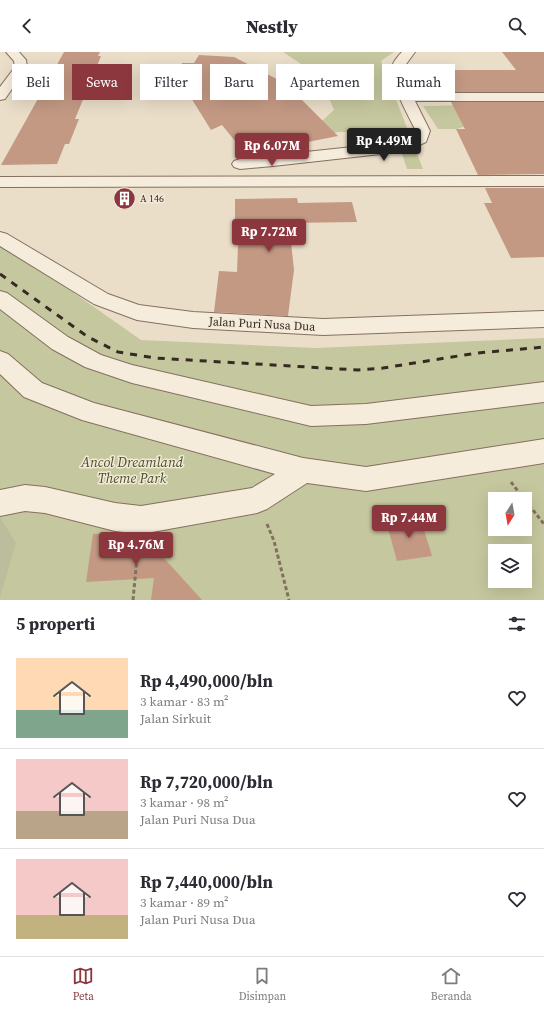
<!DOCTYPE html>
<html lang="id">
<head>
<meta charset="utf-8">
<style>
  body { margin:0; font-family:"Source Serif 4",serif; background:#f7f7f7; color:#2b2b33; height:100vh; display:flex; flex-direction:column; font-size:15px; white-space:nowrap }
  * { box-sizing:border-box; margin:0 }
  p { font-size:13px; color:#7c7c81 }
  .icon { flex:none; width:22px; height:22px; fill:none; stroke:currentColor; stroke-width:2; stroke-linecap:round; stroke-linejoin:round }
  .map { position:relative; height:548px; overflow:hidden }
  .panel { display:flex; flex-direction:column; background:#fff; flex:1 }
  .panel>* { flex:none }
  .guide { position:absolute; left:12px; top:12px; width:520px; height:36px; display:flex; gap:8px }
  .needle { width:26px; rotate:191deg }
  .fabs { position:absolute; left:488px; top:440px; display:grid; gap:8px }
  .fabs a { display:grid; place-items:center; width:44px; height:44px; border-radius:0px; background:#fff; box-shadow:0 4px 16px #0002; font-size:20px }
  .price { position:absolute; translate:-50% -34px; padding:0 9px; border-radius:4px; background:#8c373e; color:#fff; font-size:13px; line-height:26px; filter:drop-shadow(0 1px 2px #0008) }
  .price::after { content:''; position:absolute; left:50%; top:24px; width:12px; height:9px; margin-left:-6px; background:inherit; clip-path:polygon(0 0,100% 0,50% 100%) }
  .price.selected { background:#222; color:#fff }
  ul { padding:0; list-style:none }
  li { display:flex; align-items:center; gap:12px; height:100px; padding:0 16px }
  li+li { border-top:1px solid #e1e1e2 }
  li span { display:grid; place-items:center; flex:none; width:112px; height:80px; border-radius:0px; color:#555 }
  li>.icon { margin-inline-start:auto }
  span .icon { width:48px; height:48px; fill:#fffc; stroke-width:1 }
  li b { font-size:17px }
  h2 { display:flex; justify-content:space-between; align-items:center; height:48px; padding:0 16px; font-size:17px }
  .chip { padding:0 14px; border-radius:0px; background:#fff; box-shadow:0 4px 16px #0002; font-size:14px; line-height:36px }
  .chip.selected { background:#8c373e; color:#fff }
  header { display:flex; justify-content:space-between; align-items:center; height:52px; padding:0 16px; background:#fff; font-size:18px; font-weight:800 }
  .dock { display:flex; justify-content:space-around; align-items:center; height:56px; border-top:1px solid #e1e1e2; background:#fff; font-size:11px; color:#7c7c81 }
  .dock a { display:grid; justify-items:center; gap:2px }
  .dock .selected { color:#8c373e }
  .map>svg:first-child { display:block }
  .green { fill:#c5c79e; fill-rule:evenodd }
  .cemetery { fill:#bbbd9c }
  .building { fill:#c39984 }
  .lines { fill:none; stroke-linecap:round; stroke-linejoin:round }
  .minor-casing { stroke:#847060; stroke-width:2 }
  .path { stroke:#847060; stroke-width:3; stroke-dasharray:4 2.5; stroke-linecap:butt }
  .minor { fill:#f5ecdc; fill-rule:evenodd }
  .rail { stroke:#362a22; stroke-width:3; stroke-dasharray:7 7; stroke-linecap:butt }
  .labels { text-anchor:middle; stroke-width:3; stroke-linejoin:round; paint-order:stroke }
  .far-poi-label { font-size:10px; fill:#362a22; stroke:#f2e9d8; text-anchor:start }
  .street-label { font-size:12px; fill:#362a22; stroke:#f2e9d8 }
  .near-park-label { font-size:14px; font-style:italic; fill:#4a502b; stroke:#f2e9d8 }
</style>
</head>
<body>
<header><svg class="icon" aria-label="back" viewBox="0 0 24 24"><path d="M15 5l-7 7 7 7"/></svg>Nestly<svg class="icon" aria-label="search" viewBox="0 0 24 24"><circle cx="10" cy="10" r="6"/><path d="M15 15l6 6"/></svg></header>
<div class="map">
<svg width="544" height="548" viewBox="0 0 544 548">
  <rect width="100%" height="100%" fill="#eadec9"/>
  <g class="green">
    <polygon points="283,0 394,0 381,9 423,117 407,117 395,80 339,80 293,87 299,68 323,68 334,58 326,39 310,33 303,28 313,20"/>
    <polygon points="483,53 471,73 456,77 438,77 423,54"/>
    <path d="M0,189l141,99 175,8 228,-10v262h-544zM495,447h30v30h-30zM495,499h30v30h-30z"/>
  </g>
  <polygon class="cemetery" points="0,465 16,491 0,545"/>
  <g class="building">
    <polygon points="64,0 100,0 98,4 101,4 75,67 79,67 69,92 65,92 57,112 1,113"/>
    <polygon points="502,0 544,0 544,40 445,40 434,18 516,18"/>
    <polygon points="199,3 234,5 294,36 290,38 294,40 338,84 282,95 278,90 257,93 256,92 240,95 222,73 211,78 183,33 175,30 182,11 194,11"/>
    <polygon points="451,50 544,50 544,122 478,123 456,77 465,77"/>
    <polygon points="485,136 544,136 544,205 511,206 484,151 492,151"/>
    <polygon points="297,146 298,151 352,150 357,170 289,171 294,218 288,264 214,260 219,219 237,220 239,168 235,168 235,147"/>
    <polygon points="420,465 432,504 397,509 386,469"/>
    <polygon points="119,481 143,483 202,548 151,548 154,526 86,530 93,482"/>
  </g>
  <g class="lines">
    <defs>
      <g id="minor">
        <polygon points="6,0 19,0 26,8 27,15 5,47 0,48 0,35 15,15 14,9"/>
        <path d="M402,0h13l-11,15 2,13 5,13h133v8h-129l15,30 -4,11 -11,5 -25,6 -117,13 -33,3 -6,-2 -2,-3 2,-3 6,-2 150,-16 14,-2 10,-4 2,-6c-7,-14 -27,-49 -24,-64 1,-5 6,-11 10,-15z"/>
        <polygon points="544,124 544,134 0,135 0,125"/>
        <polygon points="0,180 7,182 108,242 139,253 193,260 323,267 544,259 544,275 323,283 193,276 137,268 94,252 0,194"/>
        <polygon points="0,239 7,241 68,285 101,303 132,313 311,354 366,352 544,330 544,350 366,372 311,374 132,331 85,315 52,297 0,257"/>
        <polygon points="0,299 8,302 42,331 94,351 303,406 366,415 544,387 544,411 366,439 307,431 267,457 257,461 141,482 115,479 45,461 25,459 0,464 0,438 25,433 45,435 115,451 141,454 252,436 275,422 82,368 24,345 0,322"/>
      </g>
    </defs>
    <use href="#minor" class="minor-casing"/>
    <g class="path">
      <polyline points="511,430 524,447"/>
      <polyline points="525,448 544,472"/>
      <polyline points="267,472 274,489 289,548"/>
      <polyline points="133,548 138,495"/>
    </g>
    <use href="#minor" class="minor"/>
    <polyline class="rail" points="0,222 88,285 118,300 155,306 358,318 383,316 477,301 544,295"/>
  </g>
  <defs>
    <symbol id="building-disc" viewBox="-11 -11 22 22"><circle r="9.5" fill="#8c373e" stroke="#f2e9d8"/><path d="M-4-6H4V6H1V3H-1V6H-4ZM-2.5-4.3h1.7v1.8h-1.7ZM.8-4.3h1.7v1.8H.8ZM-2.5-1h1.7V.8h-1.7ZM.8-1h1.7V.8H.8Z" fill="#fff"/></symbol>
  </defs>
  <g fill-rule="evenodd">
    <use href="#building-disc" x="112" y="134" width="25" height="25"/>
  </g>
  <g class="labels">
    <g class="far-poi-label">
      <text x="140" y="150">A 146</text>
    </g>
    <g class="street-label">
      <text transform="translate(262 272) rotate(3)" y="4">Jalan Puri Nusa Dua</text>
    </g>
    <g class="near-park-label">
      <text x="132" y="415">Ancol Dreamland<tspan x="132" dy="16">Theme Park</tspan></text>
    </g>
  </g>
</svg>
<div class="fabs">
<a><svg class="needle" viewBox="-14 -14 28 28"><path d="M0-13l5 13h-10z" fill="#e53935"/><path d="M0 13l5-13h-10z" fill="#7c7c81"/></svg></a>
<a><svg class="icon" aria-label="layers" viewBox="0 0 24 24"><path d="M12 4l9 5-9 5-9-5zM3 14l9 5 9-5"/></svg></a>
</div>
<b class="price selected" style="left:384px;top:110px">Rp 4.49M</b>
<b class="price" style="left:272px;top:115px">Rp 6.07M</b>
<b class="price" style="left:269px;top:201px">Rp 7.72M</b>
<b class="price" style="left:409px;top:487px">Rp 7.44M</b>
<b class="price" style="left:136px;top:514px">Rp 4.76M</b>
<div class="guide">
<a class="chip">Beli</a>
<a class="chip selected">Sewa</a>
<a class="chip">Filter</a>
<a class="chip">Baru</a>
<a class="chip">Apartemen</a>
<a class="chip">Rumah</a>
</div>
</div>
<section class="panel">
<h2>5 properti<svg class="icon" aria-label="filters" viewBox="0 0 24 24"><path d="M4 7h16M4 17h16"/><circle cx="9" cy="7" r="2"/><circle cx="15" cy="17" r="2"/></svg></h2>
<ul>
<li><span style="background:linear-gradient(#ffd9b3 65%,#7fa58c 0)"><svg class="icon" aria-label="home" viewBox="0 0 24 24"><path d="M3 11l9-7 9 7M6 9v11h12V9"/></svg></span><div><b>Rp 4,490,000/bln</b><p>3 kamar · 83 m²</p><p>Jalan Sirkuit</p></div><svg class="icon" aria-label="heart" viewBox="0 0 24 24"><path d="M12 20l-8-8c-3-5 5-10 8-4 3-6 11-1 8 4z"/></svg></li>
<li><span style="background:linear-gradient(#f6c9c9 65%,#b9a48a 0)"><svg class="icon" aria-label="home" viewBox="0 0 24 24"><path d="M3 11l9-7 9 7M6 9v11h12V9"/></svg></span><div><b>Rp 7,720,000/bln</b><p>3 kamar · 98 m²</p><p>Jalan Puri Nusa Dua</p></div><svg class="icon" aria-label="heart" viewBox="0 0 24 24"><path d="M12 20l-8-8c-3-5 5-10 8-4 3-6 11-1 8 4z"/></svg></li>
<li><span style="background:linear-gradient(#f6c9c9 70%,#c2b280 0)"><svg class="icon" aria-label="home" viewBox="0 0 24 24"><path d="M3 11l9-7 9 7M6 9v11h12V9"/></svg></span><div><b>Rp 7,440,000/bln</b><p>3 kamar · 89 m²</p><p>Jalan Puri Nusa Dua</p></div><svg class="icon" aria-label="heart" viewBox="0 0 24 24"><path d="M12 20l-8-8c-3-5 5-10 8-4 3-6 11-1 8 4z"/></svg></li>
</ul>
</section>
<nav class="dock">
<a class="selected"><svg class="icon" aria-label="map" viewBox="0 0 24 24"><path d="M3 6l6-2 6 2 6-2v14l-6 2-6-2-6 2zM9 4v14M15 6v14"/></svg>Peta</a>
<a><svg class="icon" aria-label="saved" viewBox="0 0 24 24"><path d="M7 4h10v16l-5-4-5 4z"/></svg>Disimpan</a>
<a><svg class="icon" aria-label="home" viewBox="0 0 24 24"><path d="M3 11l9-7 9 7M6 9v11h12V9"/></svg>Beranda</a>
</nav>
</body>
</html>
